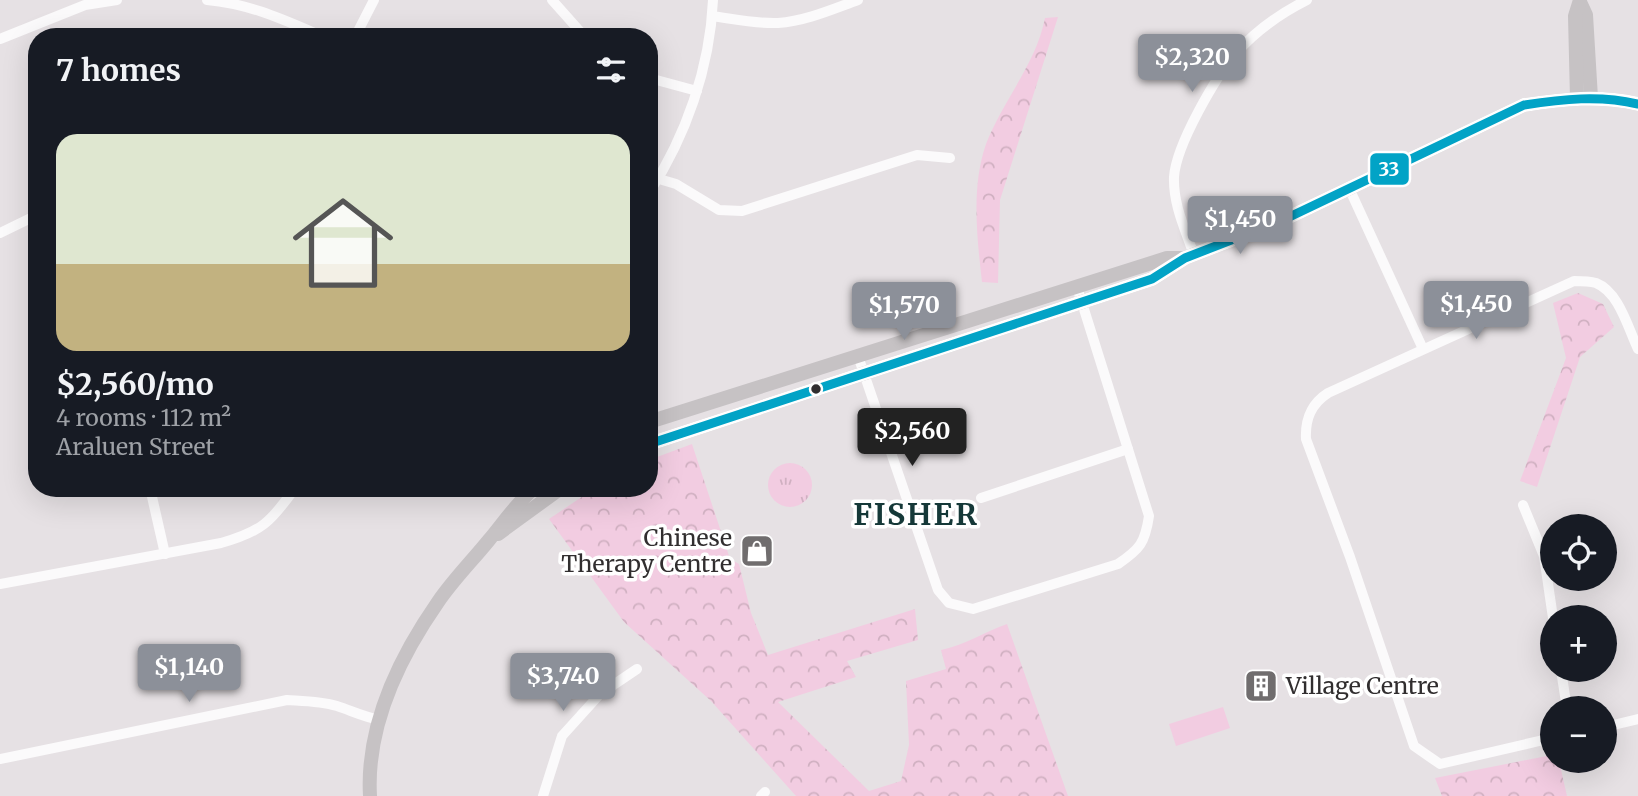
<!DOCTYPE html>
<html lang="en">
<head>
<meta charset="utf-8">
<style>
  body { margin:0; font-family:Merriweather,serif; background:#20242c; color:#f1f3f6; height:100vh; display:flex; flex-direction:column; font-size:26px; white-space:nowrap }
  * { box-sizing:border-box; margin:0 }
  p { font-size:23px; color:#9ea1a6 }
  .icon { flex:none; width:38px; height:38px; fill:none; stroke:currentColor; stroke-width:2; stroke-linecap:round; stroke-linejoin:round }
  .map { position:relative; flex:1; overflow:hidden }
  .sheet { position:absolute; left:28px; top:28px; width:630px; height:469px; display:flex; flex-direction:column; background:#171b24; border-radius:28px; box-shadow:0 7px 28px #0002 }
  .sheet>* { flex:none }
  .tools { position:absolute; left:1540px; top:514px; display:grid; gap:14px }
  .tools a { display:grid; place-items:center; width:77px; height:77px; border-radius:50%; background:#171b24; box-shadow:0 7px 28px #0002; font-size:35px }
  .price { position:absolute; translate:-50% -60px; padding:0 16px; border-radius:7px; background:#8c9099; color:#fff; font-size:23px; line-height:46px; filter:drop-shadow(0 2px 4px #0008) }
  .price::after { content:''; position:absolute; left:50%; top:42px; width:21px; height:16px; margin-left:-10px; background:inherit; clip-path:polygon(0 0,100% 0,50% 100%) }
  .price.on { background:#222; color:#fff }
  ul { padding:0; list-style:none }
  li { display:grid; align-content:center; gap:14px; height:371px; padding:0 28px }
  li span { display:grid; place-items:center; height:217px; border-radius:21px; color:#555 }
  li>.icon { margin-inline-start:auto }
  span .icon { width:126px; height:126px; fill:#fffc; stroke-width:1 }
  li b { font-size:30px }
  h2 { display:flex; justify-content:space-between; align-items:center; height:84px; padding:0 28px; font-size:30px }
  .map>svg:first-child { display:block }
  .grass { fill:url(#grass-tufts) }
  .park { fill:url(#park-crowns) }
  .pitch { fill:#f2cce1 }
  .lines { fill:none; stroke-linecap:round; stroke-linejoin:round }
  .street { stroke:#fbfafb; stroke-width:10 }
  .secondary { stroke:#c6c2c4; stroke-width:14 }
  .bus-1-casing { stroke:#fff; stroke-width:14 }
  .bus-1 { stroke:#02a3c6; stroke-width:9 }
  .bus-dot { fill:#312e2f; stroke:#fff; stroke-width:2.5 }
  .labels { text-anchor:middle; stroke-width:7; stroke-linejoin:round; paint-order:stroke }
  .poi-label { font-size:23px; fill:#312e2f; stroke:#fff; text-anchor:end }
  .district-label { font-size:30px; font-weight:bold; letter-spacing:2px; fill:#153838; stroke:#fff }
  .line-badge { stroke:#fff; stroke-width:2.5 }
  .badge-label { font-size:19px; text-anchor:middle; font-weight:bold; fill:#fff }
</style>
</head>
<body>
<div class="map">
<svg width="1638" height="796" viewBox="0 0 1638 796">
  <defs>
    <pattern id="grass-tufts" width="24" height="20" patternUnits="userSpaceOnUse" patternTransform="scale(1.75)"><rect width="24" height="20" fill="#f2cce1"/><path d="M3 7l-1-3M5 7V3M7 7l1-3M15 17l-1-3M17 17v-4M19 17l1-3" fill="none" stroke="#d0b0c1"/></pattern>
    <pattern id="park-crowns" width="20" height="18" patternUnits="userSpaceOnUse" patternTransform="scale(1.75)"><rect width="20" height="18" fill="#f2cce1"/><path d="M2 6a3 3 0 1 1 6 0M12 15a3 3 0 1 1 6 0" fill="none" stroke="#d0b0c1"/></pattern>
  </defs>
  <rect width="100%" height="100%" fill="#e6e1e4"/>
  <circle class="grass" cx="790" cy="485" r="22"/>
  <g class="park">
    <path d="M1058,17l-58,183 -2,83 -16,-1c-5,-44 -11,-95 4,-138 17,-44 50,-80 59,-126z"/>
    <polygon points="1578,293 1603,304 1614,327 1580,357 1537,487 1520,481 1566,358 1553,303"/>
    <path d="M692,444l38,115 9,5 12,49 17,42 147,-46 3,31 -71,21 9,16 -78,25 91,89 32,-10 8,-36 -3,-64 40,-12 -5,-19c24,-5 43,-18 66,-26l61,172h-272l-85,-95 -87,-79 -75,-103 46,-31h54v-28z"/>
    <polygon points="1552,755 1552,761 1559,761 1567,796 1442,796 1435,778"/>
  </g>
  <polygon class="pitch" points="1223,707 1230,728 1176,746 1169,724"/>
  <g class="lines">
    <g class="street">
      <path d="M207,0c44,4 77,20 117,37"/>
      <polyline points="552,0 585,37"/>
      <path d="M712,16c22,3 44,8 66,7 28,-2 55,-14 80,-23"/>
      <polyline points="355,37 374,0"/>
      <polyline points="0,39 85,5 117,0"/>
      <polyline points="649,78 697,91"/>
      <polyline points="659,179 676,184 719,210 742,211 917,155 950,158"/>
      <polyline points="1349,188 1423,349"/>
      <path d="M649,193c37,-57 61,-125 64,-193"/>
      <polyline points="0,233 37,215"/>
      <path d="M1194,255c-9,-26 -21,-51 -20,-78 2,-32 42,-101 63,-125 20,-22 44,-39 70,-52"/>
      <path d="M858,356l80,234 11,13 24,6 145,-45c22,-15 27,-21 31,-48l-72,-229"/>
      <polyline points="150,488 165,554"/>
      <polyline points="981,498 1128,449"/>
      <polyline points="1523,505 1544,556 1553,618"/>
      <path d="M0,584l221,-41c40,-11 50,-21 74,-55"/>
      <polyline points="1561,670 1567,709"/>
      <polyline points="1605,727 1638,719"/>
      <path d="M1552,738l-112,26 -26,-18 -64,-189 -44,-118c-1,-20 5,-35 22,-46l246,-112c7,0 15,0 22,2 23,9 32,45 42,66"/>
      <path d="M0,759l287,-59c17,1 34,1 50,6 15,5 27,11 43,14"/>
      <polyline points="543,796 562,736 600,694 637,669"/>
      <polyline points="761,796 765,792"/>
    </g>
    <g class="secondary">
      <polyline points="1580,2 1586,15 1591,98"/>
      <polyline points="1577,98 1575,16 1580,0"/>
      <polyline points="649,422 1167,258 1183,258"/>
      <path d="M649,444l503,-165 33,-21 98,-38 241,-115c38,-6 76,-10 114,-1"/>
      <polyline points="498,534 561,488"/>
      <path d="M370,796c-4,-69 29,-138 68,-194 15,-22 34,-41 51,-62 15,-18 27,-36 45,-52"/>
    </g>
    <defs>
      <path id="bus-1" d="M649,444l503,-165 33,-21 98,-38 241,-115c38,-6 76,-10 114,-1"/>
    </defs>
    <use href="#bus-1" class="bus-1-casing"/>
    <use href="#bus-1" class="bus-1"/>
  </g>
  <defs>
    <symbol id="shop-square" viewBox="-11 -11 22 22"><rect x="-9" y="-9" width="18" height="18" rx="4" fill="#706d6e" stroke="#fff"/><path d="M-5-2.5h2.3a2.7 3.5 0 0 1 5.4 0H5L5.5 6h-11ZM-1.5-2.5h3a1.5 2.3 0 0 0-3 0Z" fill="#fff"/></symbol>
    <symbol id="building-square" viewBox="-11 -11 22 22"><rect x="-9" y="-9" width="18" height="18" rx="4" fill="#706d6e" stroke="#fff"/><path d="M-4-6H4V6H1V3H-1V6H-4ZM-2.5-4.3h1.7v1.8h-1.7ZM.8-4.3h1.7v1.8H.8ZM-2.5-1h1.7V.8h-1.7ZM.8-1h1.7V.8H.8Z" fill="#fff"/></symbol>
  </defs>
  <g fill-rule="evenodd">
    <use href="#shop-square" x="738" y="532" width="38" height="38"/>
    <use href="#building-square" x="1242" y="667" width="38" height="38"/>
  </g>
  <circle class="bus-dot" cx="816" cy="389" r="6"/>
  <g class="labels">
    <g class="poi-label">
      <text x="732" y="546">Chinese<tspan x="732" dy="26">Therapy Centre</tspan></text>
      <text x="1286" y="694" text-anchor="start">Village Centre</text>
    </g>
    <g class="district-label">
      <text x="916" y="525">FISHER</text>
    </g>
  </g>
  <rect class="line-badge" x="1369" y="152" width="41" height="34" rx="7" fill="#02a3c6"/>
  <g class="badge-label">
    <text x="1389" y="176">33</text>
  </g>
</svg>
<div class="tools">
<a><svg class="icon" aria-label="locate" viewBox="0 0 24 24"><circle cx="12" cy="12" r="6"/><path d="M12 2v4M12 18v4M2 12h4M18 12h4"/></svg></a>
<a>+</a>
<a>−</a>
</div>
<b class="price" style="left:1192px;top:94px">$2,320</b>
<b class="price" style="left:1240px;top:256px">$1,450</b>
<b class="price" style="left:1476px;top:341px">$1,450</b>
<b class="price" style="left:904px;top:342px">$1,570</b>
<b class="price on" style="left:912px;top:468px">$2,560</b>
<b class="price" style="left:189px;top:704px">$1,140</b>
<b class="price" style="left:563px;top:713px">$3,740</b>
<section class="sheet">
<h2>7 homes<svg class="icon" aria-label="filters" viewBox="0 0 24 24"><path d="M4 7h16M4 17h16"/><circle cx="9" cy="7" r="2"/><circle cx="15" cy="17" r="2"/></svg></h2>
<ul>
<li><span style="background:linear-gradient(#dfe7d0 60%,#c2b280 0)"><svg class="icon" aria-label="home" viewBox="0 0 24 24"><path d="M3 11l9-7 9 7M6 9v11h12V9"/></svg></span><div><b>$2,560/mo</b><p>4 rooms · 112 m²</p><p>Araluen Street</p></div></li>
</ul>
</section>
</div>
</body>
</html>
